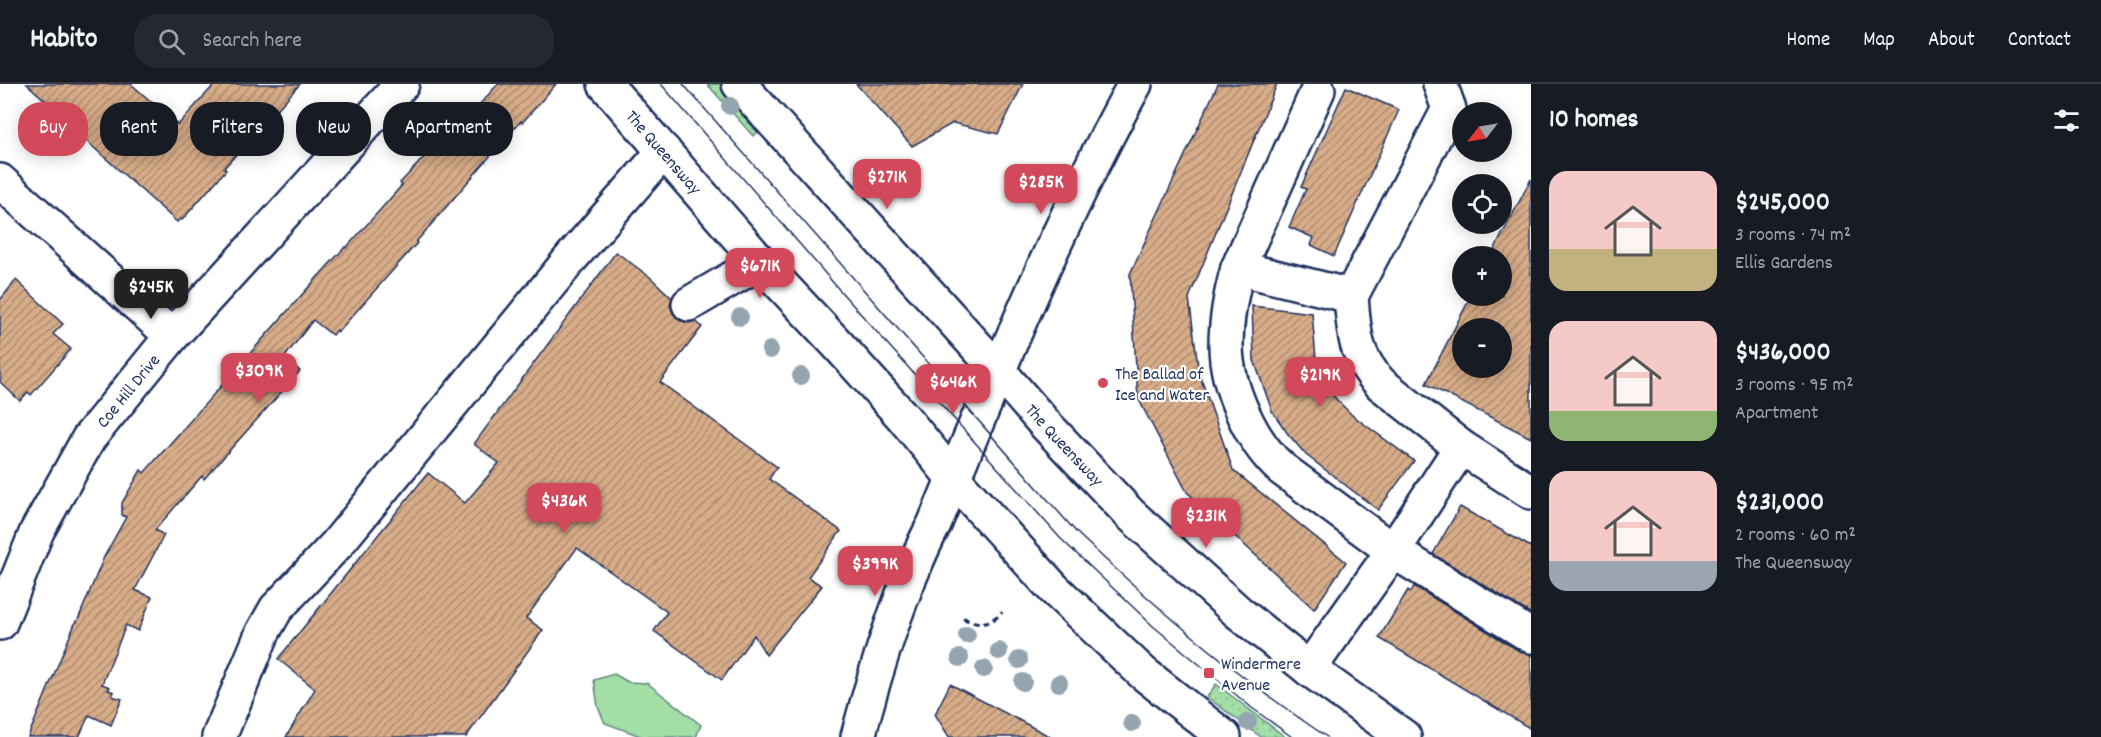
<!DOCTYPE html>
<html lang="en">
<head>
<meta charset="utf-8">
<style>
  body { margin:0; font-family:Dekko,sans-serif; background:#242831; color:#f1f3f6; height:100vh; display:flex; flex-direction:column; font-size:22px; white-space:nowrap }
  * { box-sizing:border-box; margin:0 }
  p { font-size:20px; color:#9ea1a6 }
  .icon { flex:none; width:33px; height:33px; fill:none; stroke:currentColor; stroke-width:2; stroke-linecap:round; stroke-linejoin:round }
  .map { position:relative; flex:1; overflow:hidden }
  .details { display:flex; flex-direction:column; background:#171b24; width:570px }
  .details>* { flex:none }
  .top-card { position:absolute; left:18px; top:18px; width:570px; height:54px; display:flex; gap:12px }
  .needle { width:39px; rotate:239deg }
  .tools { position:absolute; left:1452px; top:18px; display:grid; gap:12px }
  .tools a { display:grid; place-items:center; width:60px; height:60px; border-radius:50%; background:#171b24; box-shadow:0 3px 15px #0003; font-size:30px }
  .price { position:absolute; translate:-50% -51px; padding:0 14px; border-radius:12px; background:#d1495b; color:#fff; font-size:20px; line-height:39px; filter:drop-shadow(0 2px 3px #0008) }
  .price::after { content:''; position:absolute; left:50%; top:36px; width:18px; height:14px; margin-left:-9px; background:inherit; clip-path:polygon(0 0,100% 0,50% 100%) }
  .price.on { background:#222; color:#fff }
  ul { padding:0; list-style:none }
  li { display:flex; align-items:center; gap:18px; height:150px; padding:0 18px }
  li span { display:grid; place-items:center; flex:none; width:168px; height:120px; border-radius:18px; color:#555 }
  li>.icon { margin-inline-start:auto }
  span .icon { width:72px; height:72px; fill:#fffc; stroke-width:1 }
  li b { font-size:26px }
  h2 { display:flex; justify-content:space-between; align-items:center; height:72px; padding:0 18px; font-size:26px }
  .chip { padding:0 21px; border-radius:24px; background:#171b24; box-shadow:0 3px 15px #0003; font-size:21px; line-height:54px }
  .chip.on { background:#d1495b; color:#fff }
  header { display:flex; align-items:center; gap:36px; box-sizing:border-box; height:84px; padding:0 30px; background:#171b24; border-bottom:2px solid #363941 }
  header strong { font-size:28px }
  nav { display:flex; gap:33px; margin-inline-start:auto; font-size:21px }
  .search { width:420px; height:54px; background:#242831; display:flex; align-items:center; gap:15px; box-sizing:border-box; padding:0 21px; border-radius:24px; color:#9ea1a6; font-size:22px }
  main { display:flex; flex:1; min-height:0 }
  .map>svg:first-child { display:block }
  .grass { fill:url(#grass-dots); stroke:#5e8682; stroke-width:1.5 }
  .park { fill:#a2dea5; stroke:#5e8682; stroke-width:1.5 }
  .building { fill:url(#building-hatch); stroke:#1b2f5e; stroke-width:1.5; fill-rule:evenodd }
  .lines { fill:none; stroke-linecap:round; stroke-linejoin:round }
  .minor-casing { stroke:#1b2f5e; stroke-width:38 }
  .major-casing { stroke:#1b2f5e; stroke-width:38 }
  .path { stroke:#1b2f5e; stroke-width:4; stroke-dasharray:6 4.5; stroke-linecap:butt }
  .minor { stroke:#fff; stroke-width:33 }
  .major { stroke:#fff; stroke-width:33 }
  .tram { stroke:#1b2f5e; stroke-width:1.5 }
  .tree { fill:#94a5b0 }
  .poi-dot { fill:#d1495b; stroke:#fff; stroke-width:2 }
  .labels { text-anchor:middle; stroke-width:4.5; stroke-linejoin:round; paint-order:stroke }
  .street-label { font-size:18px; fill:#1b2f5e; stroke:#fff }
  .poi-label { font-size:18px; fill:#1b2f5e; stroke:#fff; text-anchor:start }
</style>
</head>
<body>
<header>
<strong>Habito</strong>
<div class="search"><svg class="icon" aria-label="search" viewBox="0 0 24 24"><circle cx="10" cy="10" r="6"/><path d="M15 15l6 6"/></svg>Search here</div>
<nav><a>Home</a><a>Map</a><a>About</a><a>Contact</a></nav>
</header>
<main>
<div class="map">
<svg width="1531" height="653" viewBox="0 0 1531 653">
  <defs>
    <pattern id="grass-dots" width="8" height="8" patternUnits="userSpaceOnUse" patternTransform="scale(1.5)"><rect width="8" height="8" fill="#a2dea5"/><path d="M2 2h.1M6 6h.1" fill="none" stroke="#8bbf90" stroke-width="1.8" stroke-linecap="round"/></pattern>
    <pattern id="building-hatch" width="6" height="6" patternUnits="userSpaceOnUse" patternTransform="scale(1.5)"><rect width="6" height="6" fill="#d7ac88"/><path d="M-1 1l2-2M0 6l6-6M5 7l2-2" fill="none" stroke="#ae8c72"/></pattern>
  </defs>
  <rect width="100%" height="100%" fill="#fff"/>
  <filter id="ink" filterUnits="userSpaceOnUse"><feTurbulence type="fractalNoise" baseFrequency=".0167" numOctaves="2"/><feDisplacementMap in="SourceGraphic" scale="12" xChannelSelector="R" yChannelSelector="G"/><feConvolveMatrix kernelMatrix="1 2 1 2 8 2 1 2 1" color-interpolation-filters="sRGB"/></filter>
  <g filter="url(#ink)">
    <g class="grass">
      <polygon points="707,0 722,0 761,45 753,52"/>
      <polygon points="1216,600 1284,652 1285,653 1261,653 1207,613"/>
    </g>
    <polygon class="park" points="614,590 628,598 647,599 701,641 696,653 643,653 605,639 598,623 594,596"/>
    <g class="building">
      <polygon points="27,0 131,0 178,41 215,0 300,0 224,84 226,86 182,136 180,135 177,138 73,45 75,43"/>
      <polygon points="498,0 556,0 522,39 521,37 491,71 416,158 417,159 338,248 337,246 332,251 313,236 284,274 300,287 204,395 202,392 155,446 164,451 135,506 152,513 138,547 126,541 102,600 110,603 108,606 114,608 112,612 122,615 111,641 89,631 79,653 28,653 76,537 77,538 104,473 126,433 122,431 122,419 141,386 144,389 315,196 345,163 346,164 389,116 402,101 400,99 430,67 434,71"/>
      <polygon points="856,0 1023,0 998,50 953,39 912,62"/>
      <polygon points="1218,0 1277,0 1189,214 1199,289 1233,386 1346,478 1314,525 1187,408 1138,314 1130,190"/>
      <polygon points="1346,3 1399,26 1334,172 1311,161 1314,154 1289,143 1306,105 1301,103"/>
      <path d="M1531,95v259l-105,-54 45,-88h31v-40h-11zM1462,244h40v40h-40z"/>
      <polygon points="616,168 650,193 672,214 670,221 673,229 679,236 689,239 696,237 702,243 660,298 777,383 769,395 841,447 808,493 822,502 766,571 754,551 722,596 654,547 667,528 577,464 526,534 543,546 466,653 286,653 315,605 278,575 428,389 465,419 499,379 474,360"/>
      <polygon points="16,196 63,240 53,250 71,265 31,311 28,308 20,317 0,298 0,216"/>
      <polygon points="1252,222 1312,229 1316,275 1323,296 1336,315 1352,331 1414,377 1378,426 1306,371 1288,350 1272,327 1254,276"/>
      <polygon points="1460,423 1531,463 1531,530 1433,470"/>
      <polygon points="1414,502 1521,568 1531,571 1531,645 1379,554 1408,506 1411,508"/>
      <polygon points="950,600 1051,653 949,653 935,630"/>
    </g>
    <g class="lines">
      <defs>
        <g id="minor">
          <path d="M1318,6l-80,178c-7,25 -12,51 -12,77 0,41 25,97 56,124l111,82 138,85"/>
          <polyline points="0,97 172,252"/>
          <path d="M1238,184l113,28c3,36 3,60 30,88l80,63 70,45"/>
          <polyline points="1351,212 1449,25 1440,0"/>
          <polyline points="689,220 760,178"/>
          <path id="s1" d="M0,539l37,-92 52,-93 83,-102 230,-252"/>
          <polyline points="1309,585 1393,467 1461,363"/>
          <polyline points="219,653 263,548 276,525 337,460 572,173 664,67"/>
          <path d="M858,653c14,-54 30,-106 51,-158 8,-18 15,-37 25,-54 62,-149 123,-300 201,-441"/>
        </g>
        <g id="major">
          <path id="s2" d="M605,0l155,178 78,83 65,72 51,62 100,110 89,84 81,64"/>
          <path id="s3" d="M739,0l260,287 46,53 85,90 108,98 71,57 95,68"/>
        </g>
      </defs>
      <use href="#minor" class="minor-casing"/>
      <use href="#major" class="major-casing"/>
      <path class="path" d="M963,534c17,8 26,7 39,-6"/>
      <use href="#minor" class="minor"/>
      <use href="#major" class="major"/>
      <g class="tram">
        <polyline points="661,0 843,210 1060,454 1153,542 1252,624 1292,653"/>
        <path d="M683,0l394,449c78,74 160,144 250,204"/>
      </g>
    </g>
    <g class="tree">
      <circle cx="730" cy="22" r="9"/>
      <circle cx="740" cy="233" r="9"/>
      <circle cx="770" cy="266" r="9"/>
      <circle cx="801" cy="292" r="9"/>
      <circle cx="967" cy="551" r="9"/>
      <circle cx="999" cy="567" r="9"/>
      <circle cx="960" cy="574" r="9"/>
      <circle cx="1019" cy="576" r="9"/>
      <circle cx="984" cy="585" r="9"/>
      <circle cx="1023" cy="598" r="9"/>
      <circle cx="1059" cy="599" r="9"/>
      <circle cx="1248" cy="638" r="9"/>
      <circle cx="1132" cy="639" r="9"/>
    </g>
  </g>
  <g class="poi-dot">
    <circle cx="1103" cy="299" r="6"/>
    <rect x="1203" y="583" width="12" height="12" rx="3"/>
  </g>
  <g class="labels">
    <g class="street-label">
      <text dy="6" stroke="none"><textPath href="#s2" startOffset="90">The Queensway</textPath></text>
      <text dy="6" stroke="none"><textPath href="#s1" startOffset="267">Coe Hill Drive</textPath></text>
      <text dy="6" stroke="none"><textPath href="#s3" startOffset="486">The Queensway</textPath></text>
    </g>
    <g class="poi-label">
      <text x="1115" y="295">The Ballad of<tspan x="1115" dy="21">Ice and Water</tspan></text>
      <text x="1221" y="585">Windermere<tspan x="1221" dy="21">Avenue</tspan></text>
    </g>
  </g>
</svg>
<div class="tools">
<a><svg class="needle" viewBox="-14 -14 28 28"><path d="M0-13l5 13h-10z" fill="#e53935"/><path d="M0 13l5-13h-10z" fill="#9ea1a6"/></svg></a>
<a><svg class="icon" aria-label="locate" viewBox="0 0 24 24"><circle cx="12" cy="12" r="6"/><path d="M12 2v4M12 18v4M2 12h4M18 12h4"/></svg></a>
<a>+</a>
<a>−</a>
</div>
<b class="price" style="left:887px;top:126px">$271K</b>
<b class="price" style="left:1041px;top:131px">$285K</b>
<b class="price" style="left:760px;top:215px">$671K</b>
<b class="price on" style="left:151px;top:236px">$245K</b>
<b class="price" style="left:259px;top:320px">$309K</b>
<b class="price" style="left:1320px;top:324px">$219K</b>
<b class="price" style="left:953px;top:331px">$646K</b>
<b class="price" style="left:564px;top:450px">$436K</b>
<b class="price" style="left:1206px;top:465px">$231K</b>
<b class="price" style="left:875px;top:513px">$399K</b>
<div class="top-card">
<a class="chip on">Buy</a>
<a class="chip">Rent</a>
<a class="chip">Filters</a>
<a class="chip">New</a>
<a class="chip">Apartment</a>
</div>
</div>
<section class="details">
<h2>10 homes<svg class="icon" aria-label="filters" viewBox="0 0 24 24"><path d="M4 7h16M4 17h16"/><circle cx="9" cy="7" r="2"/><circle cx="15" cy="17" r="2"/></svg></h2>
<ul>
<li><span style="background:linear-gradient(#f6c9c9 65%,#c2b280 0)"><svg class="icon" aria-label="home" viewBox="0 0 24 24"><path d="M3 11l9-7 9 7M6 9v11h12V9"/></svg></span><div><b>$245,000</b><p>3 rooms · 74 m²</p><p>Ellis Gardens</p></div></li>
<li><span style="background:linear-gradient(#f6c9c9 75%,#8fb573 0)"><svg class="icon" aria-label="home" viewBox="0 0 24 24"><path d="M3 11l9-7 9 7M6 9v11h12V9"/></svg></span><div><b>$436,000</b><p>3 rooms · 95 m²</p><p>Apartment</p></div></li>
<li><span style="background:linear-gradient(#f6c9c9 75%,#9aa5b1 0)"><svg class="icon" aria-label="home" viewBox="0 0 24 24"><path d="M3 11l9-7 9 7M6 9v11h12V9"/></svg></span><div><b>$231,000</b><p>2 rooms · 60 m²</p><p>The Queensway</p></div></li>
</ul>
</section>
</main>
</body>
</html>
